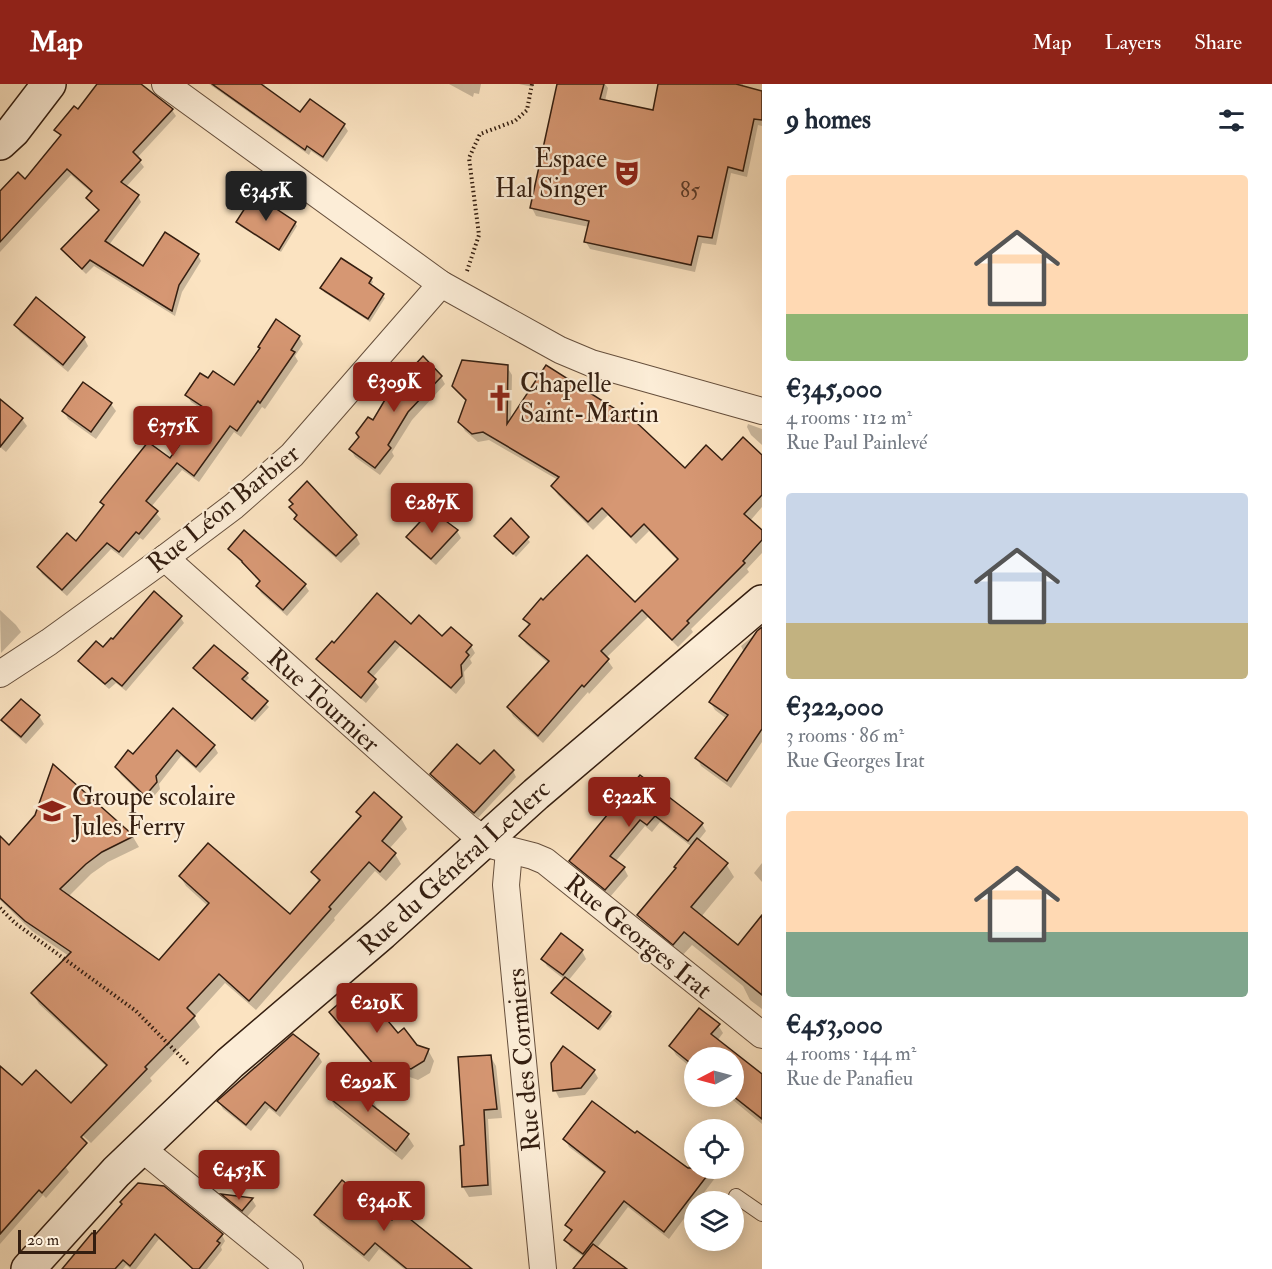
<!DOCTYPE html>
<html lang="en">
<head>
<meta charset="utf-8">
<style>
  body { margin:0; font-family:"IM FELL Double Pica",serif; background:#f2f2f3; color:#1f2937; height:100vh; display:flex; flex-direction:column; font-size:22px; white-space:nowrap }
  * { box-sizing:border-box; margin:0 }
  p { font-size:20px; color:#747a83 }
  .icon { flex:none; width:33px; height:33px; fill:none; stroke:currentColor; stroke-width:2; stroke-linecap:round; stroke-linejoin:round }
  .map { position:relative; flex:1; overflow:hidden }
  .sheet { display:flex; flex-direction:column; background:#fff; width:510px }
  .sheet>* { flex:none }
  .needle { width:39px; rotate:264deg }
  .controls { position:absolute; left:684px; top:963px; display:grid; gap:12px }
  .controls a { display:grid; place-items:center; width:60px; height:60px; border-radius:50%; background:#fff; box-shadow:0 3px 15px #0003; font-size:30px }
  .scale { position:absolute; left:18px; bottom:15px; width:78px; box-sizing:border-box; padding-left:6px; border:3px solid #341e10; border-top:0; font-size:16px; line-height:21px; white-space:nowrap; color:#341e10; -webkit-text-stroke:4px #fcedd7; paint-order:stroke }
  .price { position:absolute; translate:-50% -51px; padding:0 14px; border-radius:6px; background:#8f2418; color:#fff; font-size:20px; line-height:39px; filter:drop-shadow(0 2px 3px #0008) }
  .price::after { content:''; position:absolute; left:50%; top:36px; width:18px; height:14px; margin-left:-9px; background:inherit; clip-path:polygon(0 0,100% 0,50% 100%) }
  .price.on { background:#222; color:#fff }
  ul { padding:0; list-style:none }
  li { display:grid; align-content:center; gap:12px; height:318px; padding:0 24px }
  li span { display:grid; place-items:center; height:186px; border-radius:6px; color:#555 }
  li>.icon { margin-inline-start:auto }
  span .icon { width:108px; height:108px; fill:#fffc; stroke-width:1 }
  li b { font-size:26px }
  h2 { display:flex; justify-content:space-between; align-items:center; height:72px; padding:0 24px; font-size:26px }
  header { display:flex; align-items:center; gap:36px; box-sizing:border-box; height:84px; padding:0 30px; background:#8f2418; color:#fff }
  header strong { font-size:28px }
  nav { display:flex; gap:33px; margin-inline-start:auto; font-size:21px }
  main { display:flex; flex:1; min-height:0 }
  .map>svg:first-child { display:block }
  .shadow { fill:#0003 }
  .building { fill:#d69773; stroke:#341e10; stroke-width:1.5 }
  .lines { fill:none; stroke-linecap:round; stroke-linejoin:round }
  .lane-casing { stroke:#664f3c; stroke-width:16 }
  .street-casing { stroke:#664f3c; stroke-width:28 }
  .secondary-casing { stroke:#341e10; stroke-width:36 }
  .path { stroke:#341e10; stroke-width:4; stroke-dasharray:1.5 3; stroke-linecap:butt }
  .lane { stroke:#fcedd7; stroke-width:14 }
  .street { stroke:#fcedd7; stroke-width:26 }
  .secondary { stroke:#fcedd7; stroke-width:33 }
  .labels { text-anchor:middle; stroke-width:4.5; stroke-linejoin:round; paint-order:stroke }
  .number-label { font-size:22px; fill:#5c3c29 }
  .poi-label { font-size:26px; fill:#341e10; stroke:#fcedd7; text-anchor:start }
  .street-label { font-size:26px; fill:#341e10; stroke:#fcedd7 }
</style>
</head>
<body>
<header>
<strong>Map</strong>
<nav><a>Map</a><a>Layers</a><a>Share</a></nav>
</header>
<main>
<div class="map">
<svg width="762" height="1185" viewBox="0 0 762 1185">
  <rect width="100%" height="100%" fill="#fbe3c1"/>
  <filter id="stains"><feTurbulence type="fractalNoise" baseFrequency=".00333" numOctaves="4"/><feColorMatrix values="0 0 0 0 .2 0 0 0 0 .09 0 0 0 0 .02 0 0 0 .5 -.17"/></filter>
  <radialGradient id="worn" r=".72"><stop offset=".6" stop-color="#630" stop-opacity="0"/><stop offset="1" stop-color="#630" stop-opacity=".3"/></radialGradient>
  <g class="shadow">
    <polygon points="105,0 138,0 172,26 176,32 137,74 144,83 126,103 138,112 141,118 109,161 144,184 198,171 201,177 182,208 175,232 94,182 86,190 67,171 63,165 99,127 88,114 92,109 71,91 0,168 0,110 25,97 61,53 56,46"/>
    <polygon points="209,0 265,0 263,3 301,30 310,17 344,41 348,47 327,78 311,67 309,71"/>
    <polygon points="449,0 481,0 479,10 474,9 473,13"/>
    <polygon points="519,0 534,0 533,3"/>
    <polygon points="558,0 605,0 608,4 605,17 655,28 659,0 743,0 743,3 762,8 762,42 758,41 747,93 731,89 716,161 702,159 695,188 590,165 586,158 589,143 536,132 532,124"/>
    <polygon points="238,138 295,139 297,142 281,168 240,142"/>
    <polygon points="371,195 373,198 370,202 385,214 370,238 324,208 322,204"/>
    <polygon points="36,215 84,254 88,262 68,288 20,248 16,241"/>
    <polygon points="299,253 303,260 295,272 298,277 265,325 262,323 241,353 234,348 199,398 182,386 151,423 161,435 143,456 140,454 123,474 111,465 67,512 42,490 38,483 76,459 105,423 102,418 170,376 206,328 191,318 187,311 209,296 235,303"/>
    <polygon points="507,283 512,291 511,337 685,386 722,378 762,373 762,423 750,437 762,448 762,469 747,485 749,488 691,545 693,548 678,563 648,533 606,574 613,584 589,610 588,608 543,659 513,632 509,624 548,579 526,560 521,552 529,543 525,535 635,520 678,477 649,447 636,460 608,431 593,446 558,411 553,403 558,396 489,356 478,358 465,347 460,338 467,319 454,302"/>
    <polygon points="441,293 445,300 412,336 392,368 394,372 380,391 355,373 351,366 373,338"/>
    <polygon points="0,317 22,335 27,342 6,368 0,363"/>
    <polygon points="111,320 116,327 96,355 68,335 64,327"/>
    <polygon points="748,340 762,345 762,361 751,351 747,343"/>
    <polygon points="307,400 356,452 360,460 341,479 300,442 296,435 297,433 291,424 294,422 290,416"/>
    <polygon points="511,436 530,458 516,473 496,452"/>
    <polygon points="457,447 461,454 436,481 412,460 408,453"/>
    <polygon points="230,465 305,501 309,507 287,532 261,509 257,502 261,499 234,471"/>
    <polygon points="0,526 16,541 21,548 1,569"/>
    <polygon points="180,533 184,539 126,607 116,599 109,605 84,583 80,577 103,565"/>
    <polygon points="411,542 442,555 471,562 475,569 470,575 472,579 464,588 465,599 456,610 400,562 372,594 379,603 366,619 322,581 318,575 334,561"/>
    <polygon points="762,545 762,658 731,704 701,682 697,674 727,635 715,626 710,618 744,568 741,562"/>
    <polygon points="195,584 246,590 249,594 244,599 269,623 255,638 198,589"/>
    <polygon points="21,617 39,632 44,640 26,660 8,644 3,636"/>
    <polygon points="173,626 214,662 218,669 200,689 181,672 159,700 160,705 149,718 121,691 117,684 133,672"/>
    <polygon points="481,682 513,687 516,693 478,734 435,696 432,690"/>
    <polygon points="54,683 133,753 139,763 108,778 91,790 68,813 159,878 208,822 186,802 180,792 290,832 319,799 313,788 361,733 358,728 374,710 401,734 407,745 389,765 395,770 401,780 386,797 375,787 334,834 335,836 256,926 225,899 194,933 200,943 150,994 152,997 91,1059 69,1039 107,983 39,920 33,910 69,872 32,847 0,816 0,754 9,763 36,732"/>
    <polygon points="630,705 702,740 706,747 698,757 726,780 734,793 701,833 739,863 762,833 762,925 750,916 743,902 692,861 681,873 646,844 638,831 677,785 692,763 660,738 652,748 645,742 615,778 624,784 628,792 610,813 575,784 571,777 618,721 612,712"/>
    <polygon points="762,779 762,798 754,789"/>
    <polygon points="582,867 586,875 568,897 610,929 612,932 600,947 555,913 553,910 565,896 547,882 543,875"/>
    <polygon points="331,928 398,951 428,966 434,977 430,989 418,996 404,991 393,1005 337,939"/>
    <polygon points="718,941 723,949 717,957 762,992 762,1040 728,1012 734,1012 734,974 694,974 694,986 676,971 671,962"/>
    <polygon points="318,971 322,978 280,1033 269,1024 251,1047 223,1025 219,1018"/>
    <polygon points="490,972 496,982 502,1034 488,1035 492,1111 469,1113 463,1103 461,1063 466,1063"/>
    <polygon points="594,987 598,994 585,1011 559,1014 555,1006"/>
    <polygon points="329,1012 371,1013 377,1024 376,1026 407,1051 414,1062 402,1076 335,1023"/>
    <polygon points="0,1043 65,1082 69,1088 46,1114 43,1111 0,1160"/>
    <polygon points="565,1055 686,1085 694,1074 694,1084 720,1084 721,1086 697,1118 694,1118 694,1121 669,1155 628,1123 597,1164 625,1185 575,1185 584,1173 570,1163 566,1156 572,1149 567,1141 605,1090 569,1063"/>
    <polygon points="224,1112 252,1115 256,1122 247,1133 227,1117"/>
    <polygon points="123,1121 222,1151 225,1157 221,1163 222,1166 207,1185 192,1185 159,1155 136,1185 131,1185 126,1181 123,1185 71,1185"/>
    <polygon points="316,1131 392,1138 470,1185 404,1185 379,1165 369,1178 320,1139"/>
  </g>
  <g class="building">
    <polygon points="97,0 141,0 173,25 133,68 141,76 121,98 139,111 105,157 143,182 165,148 199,170 179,201 172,227 90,176 82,185 61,165 99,126 86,114 92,107 67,85 0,158 0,107 18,88 25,95 61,51 54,46 74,22 78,25"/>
    <polygon points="212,0 261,0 300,28 310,15 345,40 323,73 307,62 305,66"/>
    <polygon points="557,0 604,0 600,15 653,26 658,0 736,0 762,7 762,36 754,35 743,87 728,83 712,154 698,152 691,181 584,158 589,137 530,124"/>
    <polygon points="254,110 296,138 279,166 236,138"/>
    <polygon points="341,174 372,194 369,199 384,210 368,235 320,204"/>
    <polygon points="36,213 85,253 63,281 14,241"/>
    <polygon points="276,235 300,252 291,266 295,268 260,319 258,317 237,347 230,342 194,392 177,379 146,417 158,427 139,450 136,448 119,468 107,459 62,506 37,483 67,449 76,457 104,421 100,418 148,358 170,374 206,325 185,311 200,289 208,294 213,287 234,301 260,264 258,263"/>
    <polygon points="423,272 442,292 408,328 388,361 391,364 375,384 349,365 359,353 356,349 368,333 373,336 389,309"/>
    <polygon points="462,276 508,281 507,340 546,281 636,338 685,384 706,361 722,376 743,353 762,371 762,411 744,430 762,446 762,456 743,477 745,479 687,537 689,539 672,556 642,526 601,567 609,575 584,603 582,601 538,652 507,623 549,577 519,552 530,540 523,535 541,514 543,516 587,471 635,518 678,475 644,440 631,453 602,424 588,438 551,402 559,393 483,348 472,350 458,338 466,316 452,302"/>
    <polygon points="83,298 112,319 91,348 62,327"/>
    <polygon points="0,315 23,334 0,363"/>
    <polygon points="307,397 357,451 336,472 294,435 297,431 289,423 293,420 289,416"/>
    <polygon points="431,426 458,446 431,475 406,453"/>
    <polygon points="511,434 529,453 513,470 494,452"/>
    <polygon points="244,446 306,500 283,526 256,502 260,497 242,478 242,477 228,465"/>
    <polygon points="154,507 182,532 122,602 112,594 105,600 78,577 96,557 103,563 111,554 113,555"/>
    <polygon points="377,509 411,540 419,531 442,552 451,543 472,561 466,568 469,571 461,581 462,592 451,604 395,557 368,588 376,595 361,614 316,575 332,557 334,559"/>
    <polygon points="762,543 762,645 727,697 695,674 728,631 709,618 757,547"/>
    <polygon points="214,561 248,589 242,595 268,617 252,635 193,584"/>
    <polygon points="21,615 40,631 21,653 1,636"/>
    <polygon points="173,624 215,661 196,683 177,666 156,692 157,698 145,712 115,683 128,666 133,670"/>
    <polygon points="457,660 480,680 494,666 514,686 474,729 430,690"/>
    <polygon points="53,680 134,752 102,768 86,780 60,805 159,876 209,819 179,792 208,759 290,830 320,796 311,788 361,732 356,728 374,708 402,733 382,757 396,769 380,788 369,778 329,823 331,825 249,917 219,890 187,924 195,932 145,983 147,985 81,1053 87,1059 42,1109 39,1106 0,1150 0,982 22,1001 36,986 71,1019 107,981 31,909 71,868 25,837 0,814 0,752 9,761 35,731"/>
    <polygon points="640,691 703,739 688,757 655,732 647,741 640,736 610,772 625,783 605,806 569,777 618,718 610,712 622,696 630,703"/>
    <polygon points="697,754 728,779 691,823 738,861 762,831 762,911 684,848 673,861 637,831 676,784 674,783"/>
    <polygon points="561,849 583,866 563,891 541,875"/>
    <polygon points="565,893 611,928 598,945 551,909"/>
    <polygon points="359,902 398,949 404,944 417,961 429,965 424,977 411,985 397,981 386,995 329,928"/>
    <polygon points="699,924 720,940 711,950 762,990 762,1035 733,1012 734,974 694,974 694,982 669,962"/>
    <polygon points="293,950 319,970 276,1027 265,1018 246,1041 217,1017"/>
    <polygon points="563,962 595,986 581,1004 553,1007 551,979"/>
    <polygon points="491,971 497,1025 484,1026 488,1101 462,1103 460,1062 464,1061 458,973"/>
    <polygon points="348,993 372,1012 368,1018 409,1050 396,1067 327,1012"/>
    <polygon points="592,1017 635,1049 637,1047 688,1084 713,1084 664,1148 624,1117 583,1170 564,1156 572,1146 565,1141 605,1088 563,1055"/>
    <polygon points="342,1096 392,1136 400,1127 472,1185 407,1185 375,1159 364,1171 314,1131"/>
    <polygon points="138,1099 164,1102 223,1150 217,1157 220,1159 199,1185 193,1185 155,1150 130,1182 123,1176 115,1185 62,1185 92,1149 95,1151 122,1120 120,1118"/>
    <polygon points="221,1110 253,1114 242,1127"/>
    <polygon points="593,1160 627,1185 573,1185"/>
  </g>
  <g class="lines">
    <defs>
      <polyline id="lane" points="736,1112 762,1130"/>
      <g id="street">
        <polyline points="165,0 441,200 560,266 591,279 762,327"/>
        <polyline points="165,474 468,744 494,762 533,772 545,777 762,951"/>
        <polyline points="0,590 49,558 165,474 234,422 292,371 441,200"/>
        <polyline points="509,767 506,801 543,1185"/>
        <polyline points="141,1064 290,1185"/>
      </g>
      <g id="secondary">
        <polyline points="0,59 13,47 49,0"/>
        <polyline points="28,1185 116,1088 230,979 382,849 536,710 762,518"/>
      </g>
    </defs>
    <use href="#lane" class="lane-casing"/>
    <use href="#street" class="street-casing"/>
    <use href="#secondary" class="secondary-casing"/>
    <g class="path">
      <polyline points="467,187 479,151 469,74 480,50 515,37 527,26 532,0"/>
      <polyline points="0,824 15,839 136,927 188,980"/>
    </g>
    <use href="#lane" class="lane"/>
    <use href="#street" class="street"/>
    <use href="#secondary" class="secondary"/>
  </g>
  <defs>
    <symbol id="theatre-bare" viewBox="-9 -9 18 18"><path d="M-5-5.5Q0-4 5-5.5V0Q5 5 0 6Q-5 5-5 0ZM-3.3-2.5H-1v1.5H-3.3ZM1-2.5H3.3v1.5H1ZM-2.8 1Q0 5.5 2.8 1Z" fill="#8f2418" stroke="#fcedd7" stroke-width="2.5" paint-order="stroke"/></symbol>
    <symbol id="church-bare" viewBox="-9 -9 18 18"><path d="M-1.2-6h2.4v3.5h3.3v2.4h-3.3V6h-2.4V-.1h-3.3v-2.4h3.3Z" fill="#8f2418" stroke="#fcedd7" stroke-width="2.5" paint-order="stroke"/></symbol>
    <symbol id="school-bare" viewBox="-9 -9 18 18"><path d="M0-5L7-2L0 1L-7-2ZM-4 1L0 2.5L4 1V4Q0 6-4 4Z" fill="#8f2418" stroke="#fcedd7" stroke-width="2.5" paint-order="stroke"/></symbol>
  </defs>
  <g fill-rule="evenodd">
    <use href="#theatre-bare" x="608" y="70" width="38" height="38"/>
    <use href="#church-bare" x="481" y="295" width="38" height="38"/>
    <use href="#school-bare" x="33" y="708" width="38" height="38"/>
  </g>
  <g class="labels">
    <g class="number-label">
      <text x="690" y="113">85</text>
    </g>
    <g class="poi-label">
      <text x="607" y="83" text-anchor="end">Espace<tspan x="607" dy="30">Hal Singer</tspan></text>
      <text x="520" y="308">Chapelle<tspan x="520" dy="30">Saint-Martin</tspan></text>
      <text x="72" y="721">Groupe scolaire<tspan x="72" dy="30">Jules Ferry</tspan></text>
    </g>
    <g class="street-label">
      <text transform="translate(223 424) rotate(-39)" y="9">Rue Léon Barbier</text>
      <text transform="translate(324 616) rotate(42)" y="9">Rue Tournier</text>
      <text transform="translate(454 783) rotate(-42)" y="9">Rue du Général Leclerc</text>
      <text transform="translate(639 852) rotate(39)" y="9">Rue Georges Irat</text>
      <text transform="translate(523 976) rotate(-95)" y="9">Rue des Cormiers</text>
    </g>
  </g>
  <rect width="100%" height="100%" filter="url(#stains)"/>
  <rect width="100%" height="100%" fill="url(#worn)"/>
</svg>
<div class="controls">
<a><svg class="needle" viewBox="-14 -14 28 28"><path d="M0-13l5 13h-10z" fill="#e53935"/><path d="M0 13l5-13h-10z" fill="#747a83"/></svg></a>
<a><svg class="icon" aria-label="locate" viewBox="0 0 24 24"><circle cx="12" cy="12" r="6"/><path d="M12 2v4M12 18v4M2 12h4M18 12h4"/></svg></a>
<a><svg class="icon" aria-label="layers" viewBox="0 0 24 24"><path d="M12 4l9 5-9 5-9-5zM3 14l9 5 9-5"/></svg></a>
</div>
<div class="scale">20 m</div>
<b class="price on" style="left:266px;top:138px">€345K</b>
<b class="price" style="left:394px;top:329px">€309K</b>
<b class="price" style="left:173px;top:373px">€375K</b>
<b class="price" style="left:432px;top:450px">€287K</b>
<b class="price" style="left:629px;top:744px">€322K</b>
<b class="price" style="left:377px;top:950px">€219K</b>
<b class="price" style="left:368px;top:1029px">€292K</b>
<b class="price" style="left:239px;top:1117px">€453K</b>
<b class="price" style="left:384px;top:1148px">€340K</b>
</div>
<section class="sheet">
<h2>9 homes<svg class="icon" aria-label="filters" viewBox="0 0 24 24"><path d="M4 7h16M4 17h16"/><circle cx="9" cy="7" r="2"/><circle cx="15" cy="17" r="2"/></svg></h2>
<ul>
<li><span style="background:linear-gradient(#ffd9b3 75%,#8fb573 0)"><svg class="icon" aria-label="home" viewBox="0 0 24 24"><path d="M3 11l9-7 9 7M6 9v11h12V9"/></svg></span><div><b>€345,000</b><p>4 rooms · 112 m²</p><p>Rue Paul Painlevé</p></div></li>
<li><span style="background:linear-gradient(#c9d6e8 70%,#c2b280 0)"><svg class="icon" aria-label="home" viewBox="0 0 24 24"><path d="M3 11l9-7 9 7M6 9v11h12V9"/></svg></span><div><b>€322,000</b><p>3 rooms · 86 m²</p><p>Rue Georges Irat</p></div></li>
<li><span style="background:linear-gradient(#ffd9b3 65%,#7fa58c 0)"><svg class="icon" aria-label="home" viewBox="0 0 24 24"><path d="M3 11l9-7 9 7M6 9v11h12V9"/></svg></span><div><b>€453,000</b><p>4 rooms · 144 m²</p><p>Rue de Panafieu</p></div></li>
</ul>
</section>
</main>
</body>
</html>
